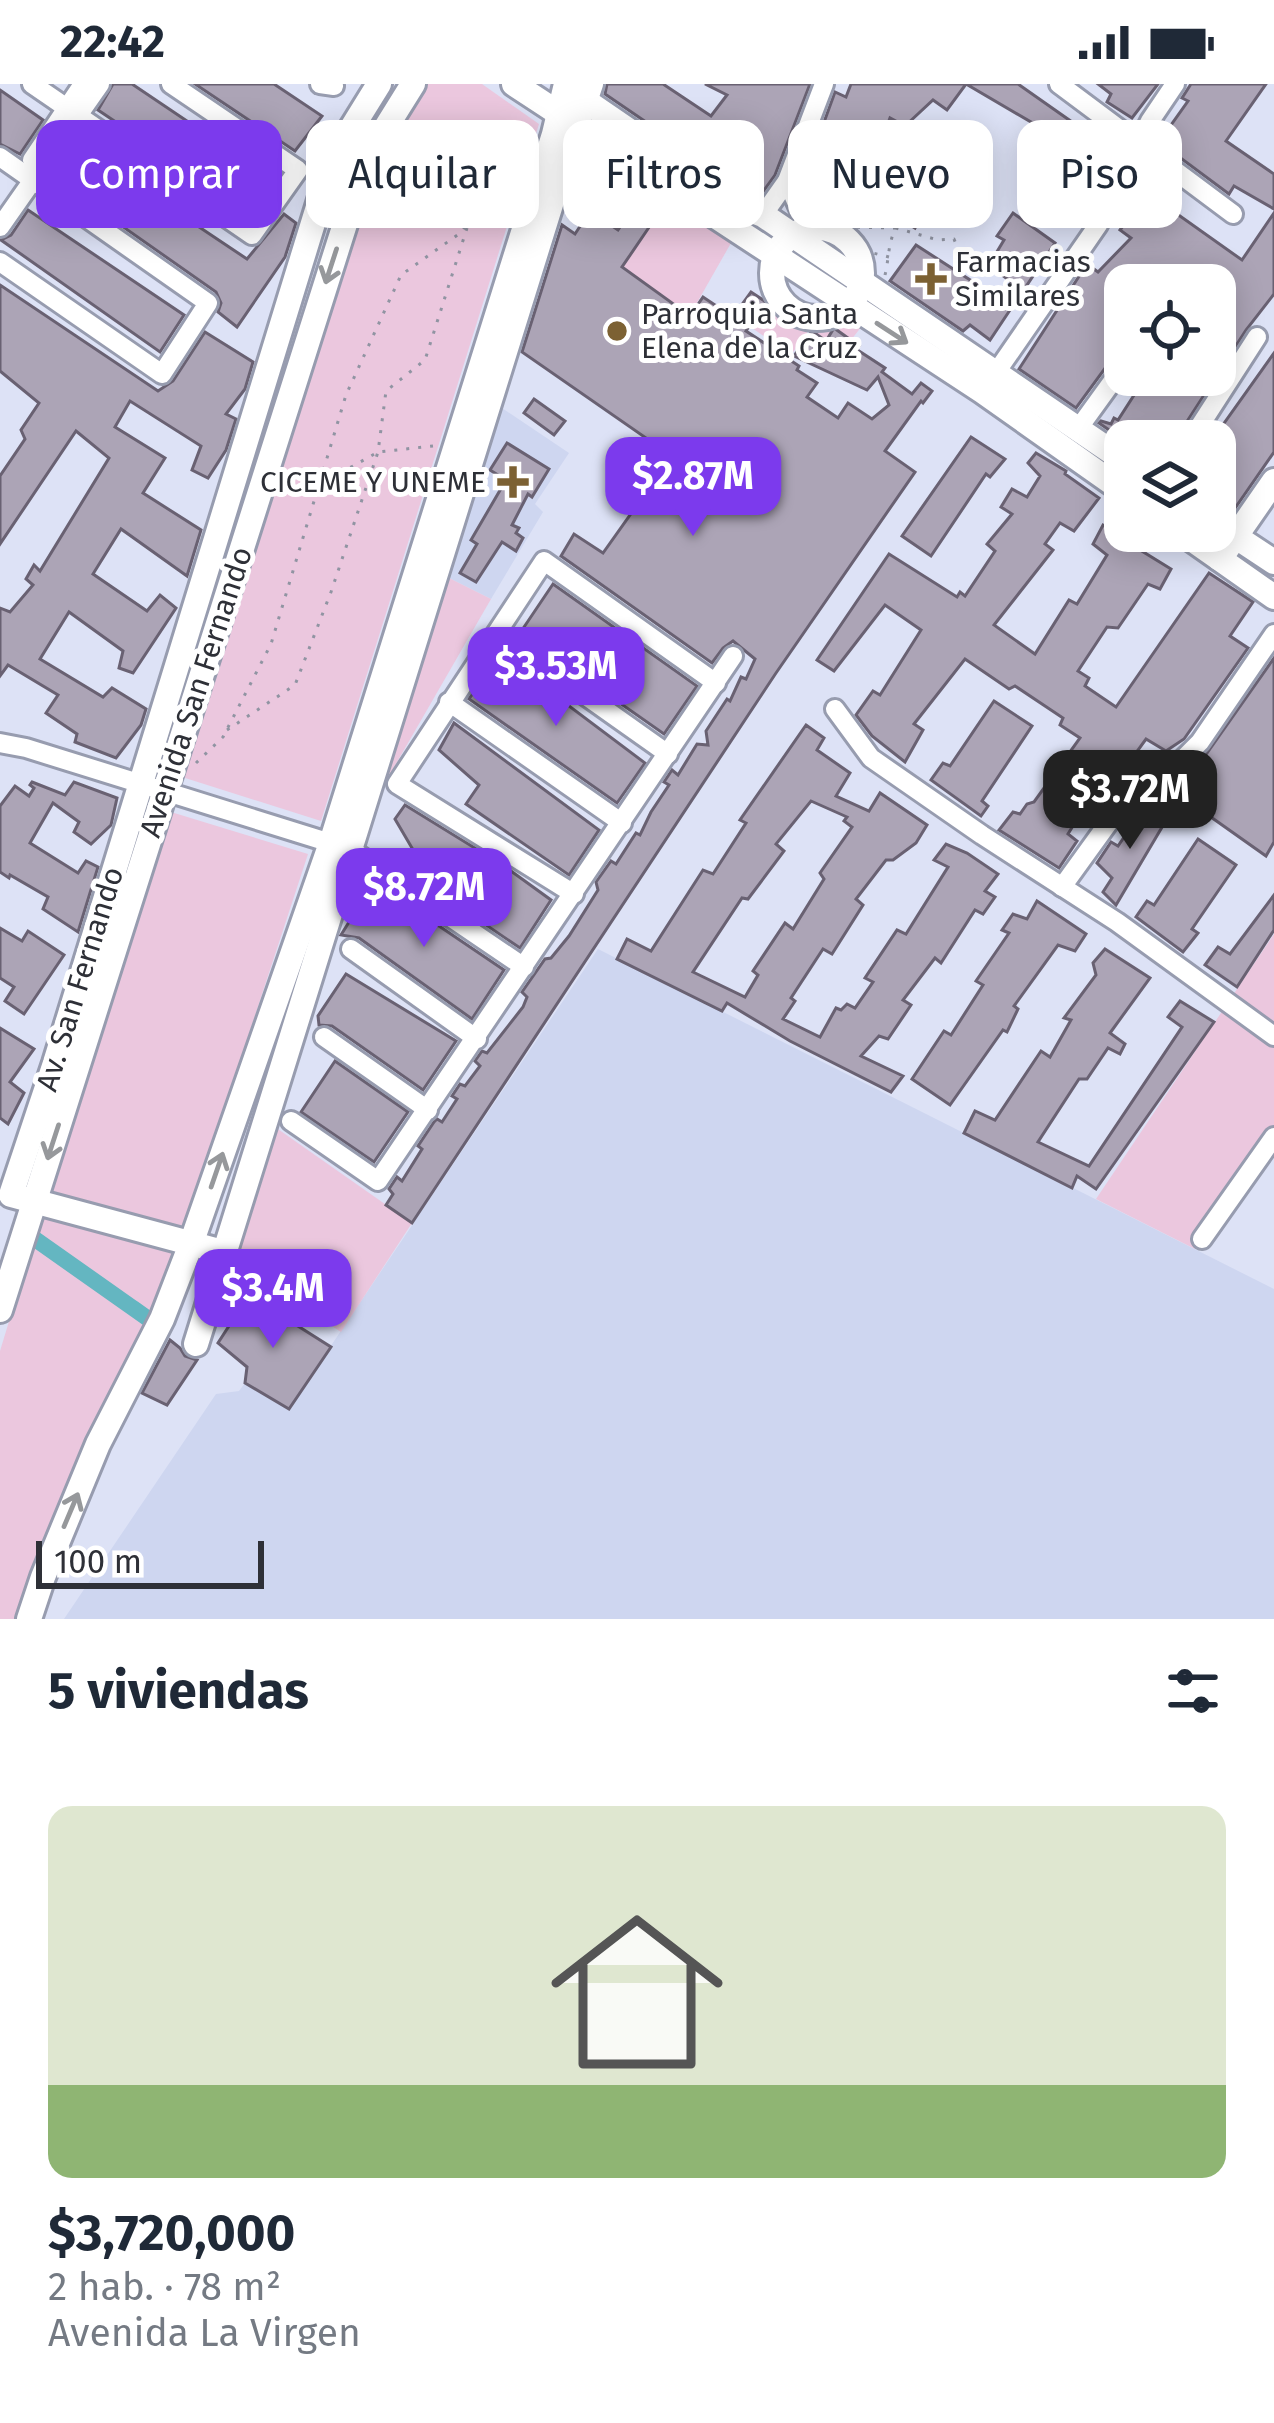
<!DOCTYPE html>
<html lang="es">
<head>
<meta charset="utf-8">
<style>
  body { margin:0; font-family:"Fira Sans",sans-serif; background:#f6f6f7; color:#1f2937; height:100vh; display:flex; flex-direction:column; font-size:45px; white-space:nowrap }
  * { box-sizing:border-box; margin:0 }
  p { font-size:39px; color:#747a83 }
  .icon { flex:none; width:66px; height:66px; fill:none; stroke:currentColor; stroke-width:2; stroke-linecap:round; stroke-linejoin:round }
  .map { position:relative; height:1535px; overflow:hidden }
  .details { display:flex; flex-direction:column; background:#fff; flex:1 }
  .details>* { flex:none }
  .guide { position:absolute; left:36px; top:36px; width:1203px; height:108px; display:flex; gap:24px }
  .controls { position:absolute; left:1104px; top:180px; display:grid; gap:24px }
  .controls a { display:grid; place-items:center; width:132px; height:132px; border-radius:24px; background:#fff; box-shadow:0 6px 30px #0003; font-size:60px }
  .scale { position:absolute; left:36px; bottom:30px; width:228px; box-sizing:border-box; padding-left:12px; border:6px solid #2e3037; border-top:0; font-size:33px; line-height:42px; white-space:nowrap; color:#2e3037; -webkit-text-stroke:9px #fff; paint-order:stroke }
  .price { position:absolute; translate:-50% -102px; padding:0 27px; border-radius:24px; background:#7c3aed; color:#fff; font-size:39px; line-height:78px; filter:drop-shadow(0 3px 6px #0008) }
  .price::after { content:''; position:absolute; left:50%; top:72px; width:36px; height:27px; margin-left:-18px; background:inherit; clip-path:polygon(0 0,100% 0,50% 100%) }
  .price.on { background:#222; color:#fff }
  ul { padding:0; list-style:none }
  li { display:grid; align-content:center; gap:24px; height:636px; padding:0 48px }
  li+li { border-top:3px solid #e0e1e3 }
  li span { display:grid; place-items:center; height:372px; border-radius:24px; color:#555 }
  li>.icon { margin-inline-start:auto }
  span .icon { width:216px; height:216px; fill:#fffc; stroke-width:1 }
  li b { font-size:51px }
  h2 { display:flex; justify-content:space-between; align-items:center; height:144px; padding:0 48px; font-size:51px }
  .pill { padding:0 42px; border-radius:24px; background:#fff; box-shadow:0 6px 30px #0003; font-size:42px; line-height:108px }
  .pill.on { background:#7c3aed; color:#fff }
  .status { display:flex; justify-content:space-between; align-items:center; height:84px; padding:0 60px; background:#fff; direction:ltr }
  .status svg { height:33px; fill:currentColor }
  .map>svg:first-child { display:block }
  .built { fill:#ced6f0 }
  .green { fill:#ebc7de }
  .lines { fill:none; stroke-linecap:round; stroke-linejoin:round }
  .canal { stroke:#64b6c1; stroke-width:16 }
  .building { fill:#aca4b6; stroke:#696172; stroke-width:3; fill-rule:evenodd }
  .lane-casing { stroke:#979caf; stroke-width:15 }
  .street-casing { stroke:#979caf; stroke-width:24 }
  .secondary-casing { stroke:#979caf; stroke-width:30 }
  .path { stroke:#9094a2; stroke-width:3; stroke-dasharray:3 9; stroke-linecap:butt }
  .lane { stroke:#fff; stroke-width:9 }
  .street { stroke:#fff; stroke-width:18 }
  .secondary { stroke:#fff; stroke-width:24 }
  .oneway { stroke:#96989b }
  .poi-dot { fill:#7c6133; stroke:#fff; stroke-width:4.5 }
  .labels { text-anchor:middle; stroke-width:10; stroke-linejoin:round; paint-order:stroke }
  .poi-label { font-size:30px; fill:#2e3037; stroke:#fff; text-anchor:start }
  .street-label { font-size:30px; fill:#2e3037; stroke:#fff }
</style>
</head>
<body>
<div class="status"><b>22:42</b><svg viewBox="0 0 49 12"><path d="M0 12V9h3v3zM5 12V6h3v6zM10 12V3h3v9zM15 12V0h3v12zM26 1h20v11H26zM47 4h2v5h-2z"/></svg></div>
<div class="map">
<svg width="1274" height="1535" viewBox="0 0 1274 1535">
  <rect width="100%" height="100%" fill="#dde2f6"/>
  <g class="built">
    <polygon points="499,322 569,369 535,420 543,428 491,515 449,494"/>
    <polygon points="598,865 1274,1205 1274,1535 64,1535 216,1310 239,1307 245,1299 289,1324"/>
  </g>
  <g class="green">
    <polygon points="423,0 482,0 539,40 321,737 182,693 359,130 392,52"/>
    <path d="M815,50l46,20 -25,63c-16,0 -37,-12 -37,-31 0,-13 12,-39 16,-52z"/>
    <polygon points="667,116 731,159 690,231 622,184"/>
    <path d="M768,218c18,24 47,31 72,12l22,12 -11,14 -17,-11 -8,12 -17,-11 -18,25 -39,-27z"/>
    <polygon points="449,494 491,515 382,704 435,521"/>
    <polygon points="171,728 308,770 185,1145 50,1109"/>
    <polygon points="1274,850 1274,1050 1195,1165 1096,1115"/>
    <polygon points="275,1043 412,1139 341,1248 230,1176"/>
    <polygon points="42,1129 175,1168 157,1213 79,1376 14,1535 0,1535 0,1267"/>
  </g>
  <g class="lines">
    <polyline class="canal" points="35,1155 147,1234 133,1224"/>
  </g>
  <g class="building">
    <polygon points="113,0 132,0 273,95 251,129 98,26"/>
    <polygon points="195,0 274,0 322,32 295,67"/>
    <polygon points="607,0 663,0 711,32 727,11 705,0 810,0 775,91 760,112 747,107 605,10"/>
    <polygon points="851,0 1018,0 1072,38 1086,52 1094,43 1110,55 1094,87 1103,93 1095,118 1093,121 1063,100 1077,78 1061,69 1060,55 966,0 947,26 933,16 905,42 890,34 875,75 819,52 835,8 846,13"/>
    <polygon points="1098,0 1158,0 1132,34 1107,18 1111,10"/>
    <polygon points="1191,0 1266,0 1226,57 1274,90 1274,125 1234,102 1229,110 1159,58 1188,17 1182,14"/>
    <polygon points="0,6 43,36 20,70 0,60"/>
    <polygon points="933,52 973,76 938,126 927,121 915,144 884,124"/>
    <polygon points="75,60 247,175 284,130 296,139 285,173 237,243 218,228 221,219 216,208 52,93"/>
    <polygon points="1156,96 1172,109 1163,120 1242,176 1274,129 1274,210 1246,246 1179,350 1177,357 1125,357 1099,339 1101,337 1111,340 1114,334 1118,336 1147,291 1215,291 1215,201 1201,201 1184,190 1176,201 1125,201 1125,267 1114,272 1076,324 1019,285 1087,180 1098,188 1131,154 1120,146"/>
    <polygon points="636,120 656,133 622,183 690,232 703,213 733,233 751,208 766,218 746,247 799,282 797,286 817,299 807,313 838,334 848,319 872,335 889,321 878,293 867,306 794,272 812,247 826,257 834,244 859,262 856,265 885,284 882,288 912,310 921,299 932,307 923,319 921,317 885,367 915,388 776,589 412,1139 386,1121 393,1110 389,1105 397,1093 402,1097 422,1065 418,1062 434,1038 437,1035 442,1038 457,1015 452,1012 460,1000 465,1002 480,982 475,977 482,967 487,969 523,923 527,913 522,908 545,875 551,874 569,852 598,806 596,798 611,777 616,780 636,749 640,751 651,728 669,701 664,698 672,686 678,691 697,660 708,661 706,647 727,615 730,617 741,593 746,595 755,575 733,557 723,564 712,579 561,472 574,450 603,469 672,372 522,268 562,141 575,150 590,127 618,146"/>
    <polygon points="28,126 184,231 160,268 1,156 11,151"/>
    <polygon points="1013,129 1055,159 1023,207 989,181 1004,156 997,152"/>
    <polygon points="916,161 1012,223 990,256 970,241 963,247 890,197"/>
    <polygon points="0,201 158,307 173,297 205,248 253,278 245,305 226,330 236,335 226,366 208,394 192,386 201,362 130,317 115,343 165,374 143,409 201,446 187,492 121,445 93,490 147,527 160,511 176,524 133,589 119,584 123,567 69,528 40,575 103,613 112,604 146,625 141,641 116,674 75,658 77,650 46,629 58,611 8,581 0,592 0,524 10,528 33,501 26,495 34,481 40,487 109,374 76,347 0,460 0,392 25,355 21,346 39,319 0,287"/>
    <polygon points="1274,269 1274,368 1231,430 1215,423 1215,352"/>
    <polygon points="534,315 565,337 554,351 524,329"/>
    <polygon points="971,353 1005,375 990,393 986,390 931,472 902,452"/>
    <polygon points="507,359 549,385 532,413 528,410 512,441 519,444 516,449 523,454 516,467 502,458 476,498 460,489 477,460 471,456 506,396 490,386"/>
    <polygon points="1036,369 1066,387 1065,390 1099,414 1074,447 1060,439 1045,460 1053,466 994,541 1035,570 1069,516 1077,520 1107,471 1093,460 1103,441 1121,452 1125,447 1150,447 1137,464 1171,485 1160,505 1148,500 1118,544 1107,543 1078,587 1089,594 1085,602 1116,623 1209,489 1253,518 1230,552 1248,564 1184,655 1166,667 1146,655 1125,684 1113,677 1068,750 1077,757 1059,784 999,746 1013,728 1020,730 1027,720 1034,718 1080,654 1060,641 1063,634 1015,602 1009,605 965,575 914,640 923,646 905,678 872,652 856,631 873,607 880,611 921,546 885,521 834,587 817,576 889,470 957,513 960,508 965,512 995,467 987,460 1012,430 1001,423 1012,405 1027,413 1040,392 1028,379"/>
    <polygon points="553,500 697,602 664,650 520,549"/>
    <polygon points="500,570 645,679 617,719 469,615"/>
    <polygon points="1274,574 1274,758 1266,772 1184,714 1207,673 1205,672"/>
    <polygon points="994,617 1032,642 982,717 988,722 981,732 931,696 943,679 950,682"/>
    <polygon points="454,639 599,746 569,791 466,720 479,701 439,666"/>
    <path d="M806,641l18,13 -7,12 33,23 -14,23 33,15 11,-18 47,32 -11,18 -23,17h-7l-30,39 7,6 -31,49 -9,-5 -32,49 4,3 -12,18 37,18 16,-29 5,2 6,-6 8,4 18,-26 -8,-4 32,-48 9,4 42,-67 -14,-7 12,-16 21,9 31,21 -13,17 10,6 -12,17 -8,-4 -34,53 -6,-5 -32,42 8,5 -23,34 -9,-3 -18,20 42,20 -12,16 -101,-51 -63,-38 -5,8 -105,-52 10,-20 24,12 52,-81 10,4 33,-51 -6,-3zM811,717l36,16 -3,4 8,6 -32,46 4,6 -31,50 -8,-6 -32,48 5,4 -13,22 -52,-25 49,-74 6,1 36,-48 -8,-7z"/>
    <polygon points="32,698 65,711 74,698 117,714 111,741 91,760 74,748 79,738 53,719 30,759 78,789 86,777 98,783 78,848 43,825 48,813 10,791 9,794 0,788 0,722 15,702 29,712 34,704 30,701"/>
    <polygon points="405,721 504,782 551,816 520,864 401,783 412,764 395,735"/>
    <polygon points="1146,721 1168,733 1116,821 1103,808 1112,794 1097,779 1111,758 1118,762"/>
    <polygon points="1198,755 1236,781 1192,845 1198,849 1183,868 1136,833 1147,817 1154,821"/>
    <polygon points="374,798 504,886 472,935 359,854 341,851"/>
    <polygon points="1274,811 1274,846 1237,903 1205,881 1218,863 1230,870"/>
    <polygon points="1037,817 1086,850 1075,867 1058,861 1014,922 1018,925 1007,948 1003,946 950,1021 912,995 944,947 951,951 983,901 976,897 1009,849 1002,846 1013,830 1027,835"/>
    <polygon points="0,844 22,857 28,847 64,871 24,930 5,917 14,903 0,894"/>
    <polygon points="1105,865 1150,894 1110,949 1125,960 1120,970 1108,964 1087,995 1079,995 1038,1058 1089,1082 1182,943 1168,933 1180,917 1214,938 1096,1105 1077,1092 1072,1104 964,1049 975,1027 995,1036 1041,967 1050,973 1071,936 1064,934 1096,891 1093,879"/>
    <polygon points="346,890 456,957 423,1006 332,942 319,941 318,932"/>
    <polygon points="0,944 34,965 10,998 24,1009 8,1040 0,1034"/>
    <polygon points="335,977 408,1028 374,1078 301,1028"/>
    <polygon points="249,1211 331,1263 289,1325 245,1299 247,1283 218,1259"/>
    <polygon points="170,1256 180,1264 185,1272 197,1276 167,1321 142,1309"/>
  </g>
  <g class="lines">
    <defs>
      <polyline id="lane" points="567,88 613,119"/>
      <g id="street">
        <polyline points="32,0 252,151 298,86 171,0"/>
        <polyline points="320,0 334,2"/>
        <polyline points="1059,0 1233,130"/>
        <polyline points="0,73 208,219 162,290 0,178"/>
        <polyline points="32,76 83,0"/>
        <polyline points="787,97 808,145"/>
        <polyline points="763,131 787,97 824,0"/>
        <polyline points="0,143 100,0"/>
        <polyline points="995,290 1098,141 1150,37 1175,0"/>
        <polyline points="1078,345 1125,280"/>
        <polyline points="1190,357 1257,253"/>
        <polyline points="497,549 668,670"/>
        <polyline points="449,618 622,739"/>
        <polyline points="835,625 871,674 982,751 1117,838 1274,952"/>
        <polyline points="0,659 26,664 350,765 524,883"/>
        <polyline points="1062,803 1135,702 1181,677 1200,658 1274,550"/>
        <polyline points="574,810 397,700 544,477 716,599"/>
        <polyline points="351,865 477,955"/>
        <polyline points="324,953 428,1026"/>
        <polyline points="291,1037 378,1097 733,572"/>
        <polyline points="1202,1155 1274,1053"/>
      </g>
      <g id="secondary">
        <polyline points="514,0 982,307 1125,408"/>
        <polyline points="574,9 739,122 763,131 1125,377"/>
        <circle cx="817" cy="189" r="45"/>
        <polyline points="1215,439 1274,478"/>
        <polyline points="1180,447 1274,513"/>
        <polyline points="1220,475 1274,397"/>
        <polyline points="223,1168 11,1111 55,979 329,87 348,50 379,0"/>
        <polyline points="0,1226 365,77 413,0"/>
        <polyline points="196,1260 562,85 591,0"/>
        <polyline points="29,1535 43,1493 98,1360 162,1235 191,1160 331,759 554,50 566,0"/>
      </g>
    </defs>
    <use href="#lane" class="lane-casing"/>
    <use href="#street" class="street-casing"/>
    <use href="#secondary" class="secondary-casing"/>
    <g class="path">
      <polyline points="889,173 861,166 851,143 896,144"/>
      <path d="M885,191c4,-16 3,-33 11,-47l42,12 16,-1 6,15"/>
      <polyline points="319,401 378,368 433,362"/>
      <polyline points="227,646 295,601 331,508 378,368 386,307 425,276 467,144"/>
      <polyline points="196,679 223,653 271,560 346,311 401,191 463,147 500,67 531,38"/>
    </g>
    <use href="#lane" class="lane"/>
    <use href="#street" class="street"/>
    <use href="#secondary" class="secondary"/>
  </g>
  <defs><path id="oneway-shaft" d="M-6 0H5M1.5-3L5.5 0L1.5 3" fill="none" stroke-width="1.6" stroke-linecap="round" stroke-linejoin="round" transform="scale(3)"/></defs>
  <g class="oneway">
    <use href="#oneway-shaft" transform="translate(331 182) rotate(108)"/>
    <use href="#oneway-shaft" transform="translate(892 249) rotate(33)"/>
    <use href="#oneway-shaft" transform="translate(53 1058) rotate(108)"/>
    <use href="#oneway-shaft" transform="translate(217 1086) rotate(-71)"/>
    <use href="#oneway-shaft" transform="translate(71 1426) rotate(-67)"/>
  </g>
  <g class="poi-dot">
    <path d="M925 177h12v12h12v12h-12v12h-12v-12h-12v-12h12z"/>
    <circle cx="617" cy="247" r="12"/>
    <path d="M507 380h12v12h12v12h-12v12h-12v-12h-12v-12h12z"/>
  </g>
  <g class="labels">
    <g class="poi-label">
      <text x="955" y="188">Farmacias<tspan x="955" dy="34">Similares</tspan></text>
      <text x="641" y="240">Parroquia Santa<tspan x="641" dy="34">Elena de la Cruz</tspan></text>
      <text x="486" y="408" text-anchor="end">CICEME Y UNEME</text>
    </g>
    <g class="street-label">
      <text transform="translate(196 608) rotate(-72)" y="10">Avenida San Fernando</text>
      <text transform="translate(80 895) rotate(-73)" y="10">Av. San Fernando</text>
    </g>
  </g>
</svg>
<div class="controls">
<a><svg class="icon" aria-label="locate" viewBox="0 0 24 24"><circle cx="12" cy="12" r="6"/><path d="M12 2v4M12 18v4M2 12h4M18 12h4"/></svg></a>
<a><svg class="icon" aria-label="layers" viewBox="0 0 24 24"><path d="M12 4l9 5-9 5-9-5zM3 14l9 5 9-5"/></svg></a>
</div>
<div class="scale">100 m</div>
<b class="price" style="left:693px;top:455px">$2.87M</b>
<b class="price" style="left:556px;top:645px">$3.53M</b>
<b class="price on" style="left:1130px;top:768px">$3.72M</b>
<b class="price" style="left:424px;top:866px">$8.72M</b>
<b class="price" style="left:273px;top:1267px">$3.4M</b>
<div class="guide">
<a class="pill on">Comprar</a>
<a class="pill">Alquilar</a>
<a class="pill">Filtros</a>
<a class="pill">Nuevo</a>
<a class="pill">Piso</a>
</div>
</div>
<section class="details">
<h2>5 viviendas<svg class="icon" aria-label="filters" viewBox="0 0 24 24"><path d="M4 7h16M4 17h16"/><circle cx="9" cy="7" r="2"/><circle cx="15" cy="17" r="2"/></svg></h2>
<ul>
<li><span style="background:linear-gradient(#dfe7d0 75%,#8fb573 0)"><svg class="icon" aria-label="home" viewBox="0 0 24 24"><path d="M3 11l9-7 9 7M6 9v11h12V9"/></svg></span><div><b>$3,720,000</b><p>2 hab. · 78 m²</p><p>Avenida La Virgen</p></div></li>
</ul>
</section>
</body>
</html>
